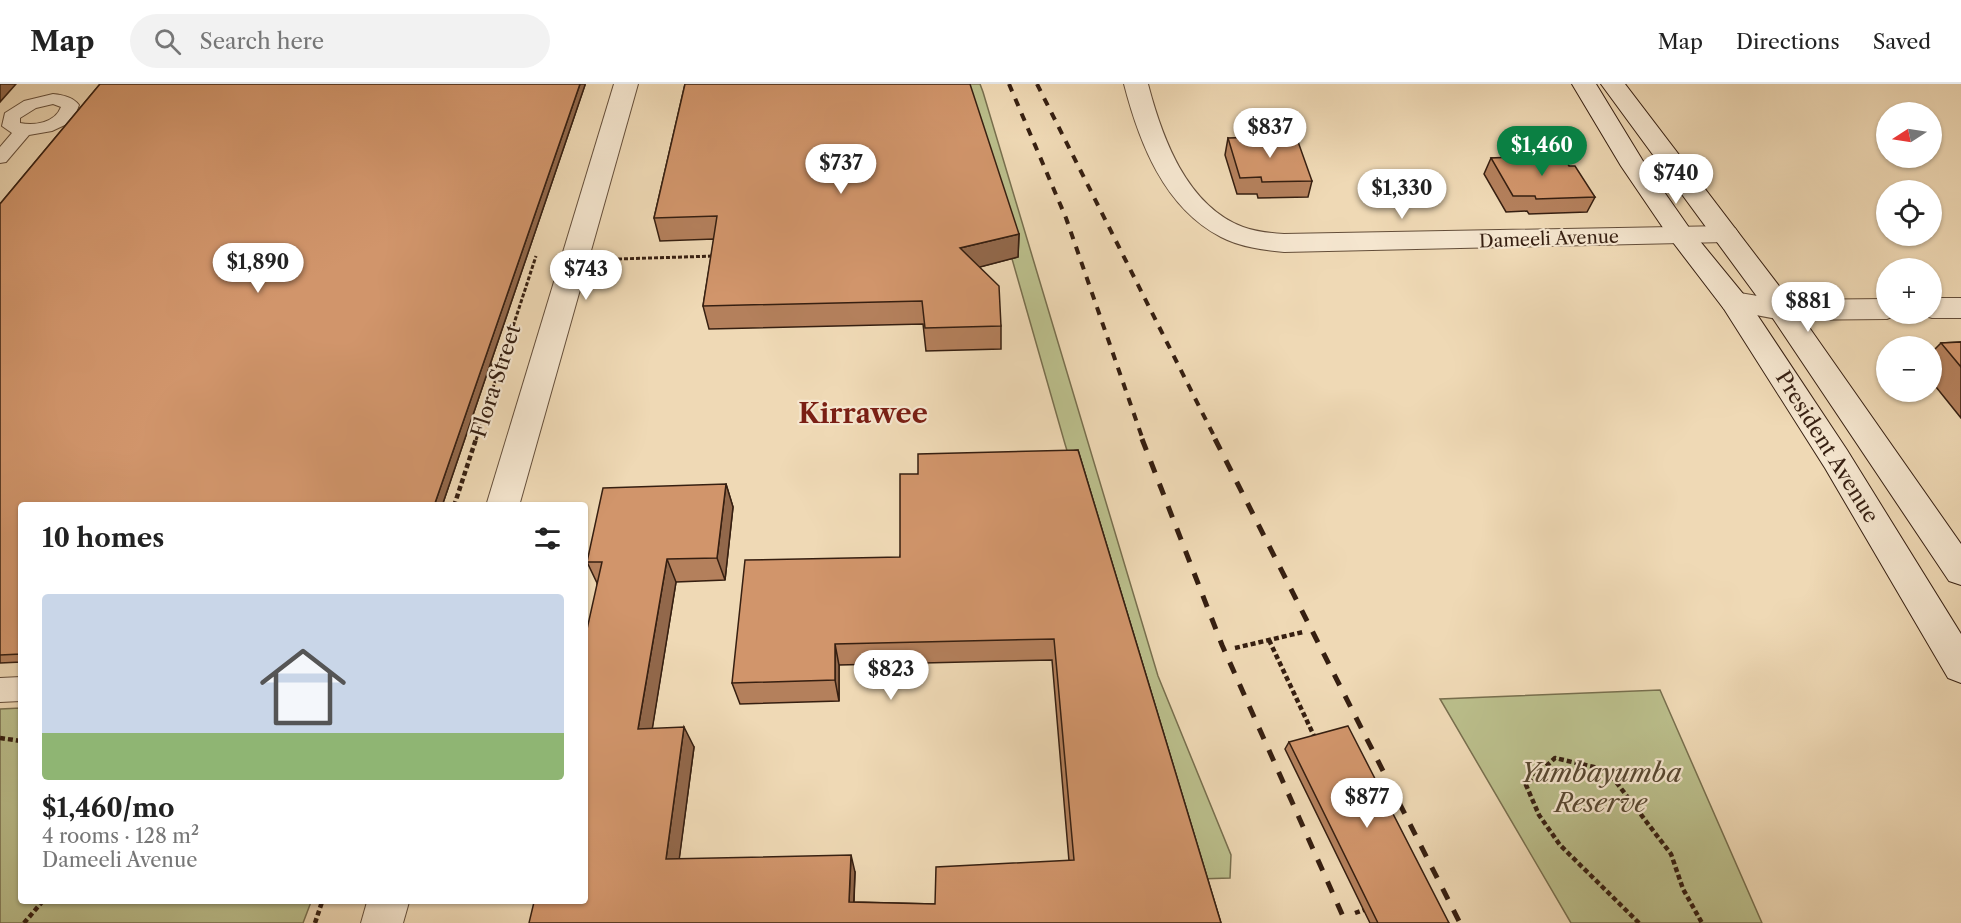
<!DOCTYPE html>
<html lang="en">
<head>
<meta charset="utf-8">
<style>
  body { margin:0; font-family:"Libre Caslon Text",serif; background:#f2f2f2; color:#222; height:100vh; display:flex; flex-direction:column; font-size:22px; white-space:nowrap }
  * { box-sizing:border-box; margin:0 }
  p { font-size:20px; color:#767676 }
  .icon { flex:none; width:33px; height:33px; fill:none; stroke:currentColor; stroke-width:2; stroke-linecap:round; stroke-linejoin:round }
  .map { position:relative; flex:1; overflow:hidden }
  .side { position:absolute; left:18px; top:418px; width:570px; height:402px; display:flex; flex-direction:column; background:#fff; border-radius:6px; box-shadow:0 2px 4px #0004 }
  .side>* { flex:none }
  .needle { width:39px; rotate:258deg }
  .buttons { position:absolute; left:1876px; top:18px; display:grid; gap:12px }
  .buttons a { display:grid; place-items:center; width:66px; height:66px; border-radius:50%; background:#fff; box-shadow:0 2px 4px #0004; font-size:30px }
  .price { position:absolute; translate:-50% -51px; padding:0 14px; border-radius:21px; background:#fff; color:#222; font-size:20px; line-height:39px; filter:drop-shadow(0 2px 3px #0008) }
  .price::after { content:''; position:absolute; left:50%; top:36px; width:18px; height:14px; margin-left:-9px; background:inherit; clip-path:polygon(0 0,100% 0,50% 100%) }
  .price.active { background:#0b8043; color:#fff }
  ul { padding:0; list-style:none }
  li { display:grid; align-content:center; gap:12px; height:318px; padding:0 24px }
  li+li { border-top:2px solid #e0e0e0 }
  li span { display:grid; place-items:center; height:186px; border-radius:6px; color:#555 }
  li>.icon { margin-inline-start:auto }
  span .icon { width:108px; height:108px; fill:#fffc; stroke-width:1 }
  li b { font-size:26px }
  h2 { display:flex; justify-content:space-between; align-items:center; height:72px; padding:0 24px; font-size:26px }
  header { display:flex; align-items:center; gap:36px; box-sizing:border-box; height:84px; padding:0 30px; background:#fff; border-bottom:2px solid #e0e0e0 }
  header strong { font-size:28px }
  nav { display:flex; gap:33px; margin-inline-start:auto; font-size:21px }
  .search { width:420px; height:54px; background:#f2f2f2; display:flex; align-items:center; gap:15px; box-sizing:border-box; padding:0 21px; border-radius:33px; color:#767676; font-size:22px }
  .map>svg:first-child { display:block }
  .green { fill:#bbbf8c; stroke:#786f4e; stroke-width:1.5 }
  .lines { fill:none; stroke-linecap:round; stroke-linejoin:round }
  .service-casing { stroke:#644e3a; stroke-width:2 }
  .minor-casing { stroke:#644e3a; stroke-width:2 }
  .tertiary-casing { stroke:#644e3a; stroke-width:2 }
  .secondary-casing { stroke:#361f11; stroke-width:2 }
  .path-far1 { stroke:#361f11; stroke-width:3; stroke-dasharray:4 2; stroke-linecap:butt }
  .path { stroke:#361f11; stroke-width:4.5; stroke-dasharray:5 3; stroke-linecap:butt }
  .service { fill:#f5e6cf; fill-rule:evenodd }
  .minor { fill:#f5e6cf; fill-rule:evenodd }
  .tertiary { fill:#f5e6cf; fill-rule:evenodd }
  .secondary { fill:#f5e6cf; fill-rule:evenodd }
  .rail-far1 { stroke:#361f11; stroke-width:4; stroke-dasharray:8 8; stroke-linecap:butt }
  .rail { stroke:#361f11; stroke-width:5; stroke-dasharray:12 12; stroke-linecap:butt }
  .wall { fill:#b4805c; stroke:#361f11; stroke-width:1.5 }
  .shaded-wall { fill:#92684b; stroke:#361f11; stroke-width:1.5 }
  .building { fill:#d1956b; stroke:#361f11; stroke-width:1.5 }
  .labels { text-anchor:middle; stroke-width:4.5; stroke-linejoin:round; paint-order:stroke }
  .far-street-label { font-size:18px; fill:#361f11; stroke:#f5e6cf }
  .street-label { font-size:21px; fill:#361f11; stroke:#f5e6cf }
  .near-park-label { font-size:26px; font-style:italic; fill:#574730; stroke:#f5e6cf }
  .district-label { font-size:27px; font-weight:bold; fill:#7a1f14; stroke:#f5e6cf }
</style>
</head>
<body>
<header>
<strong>Map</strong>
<div class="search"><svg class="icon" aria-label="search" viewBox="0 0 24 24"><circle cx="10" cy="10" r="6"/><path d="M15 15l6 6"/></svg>Search here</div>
<nav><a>Map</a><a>Directions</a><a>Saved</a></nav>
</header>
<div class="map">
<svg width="1961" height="839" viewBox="0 0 1961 839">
  <rect width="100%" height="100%" fill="#efd9b5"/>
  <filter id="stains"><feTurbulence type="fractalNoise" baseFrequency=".00333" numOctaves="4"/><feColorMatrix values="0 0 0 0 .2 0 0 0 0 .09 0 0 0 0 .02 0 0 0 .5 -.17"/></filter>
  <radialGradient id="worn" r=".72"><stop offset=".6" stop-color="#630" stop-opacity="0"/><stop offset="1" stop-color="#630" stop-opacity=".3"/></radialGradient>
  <g class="green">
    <polygon points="962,0 980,0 983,8 1158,592 1231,771 1230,794 1198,795 1065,360"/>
    <polygon points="1660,606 1762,839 1571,839 1440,615"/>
    <polygon points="21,624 21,818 311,818 303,839 0,839 0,625"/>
  </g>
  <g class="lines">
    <defs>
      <g id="service">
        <path d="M53,10c10,1 20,3 26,11l-3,8 -7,10 -17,8 -23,4 -23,27 -6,1v-16l12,-14 -10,-7 3,-13 19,-12zM53,20l8,3c-6,16 -27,19 -41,16v-5l16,-10z"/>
        <polygon points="21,593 21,617 0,618 0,594"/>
      </g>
      <g id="minor">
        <path d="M1124,0h24c14,53 38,121 95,143 13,5 27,6 41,7l442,-8 9,2 4,6 -4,6 -9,2 -442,10c-21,-2 -44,-5 -63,-15 -57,-29 -82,-95 -97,-153z"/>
        <polygon points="1734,208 1782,216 1887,215 1887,230 1898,230 1887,235 1782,236 1724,225 1720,218 1724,211"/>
        <polygon points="1932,214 1961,214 1961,234 1932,234 1922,231 1932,230"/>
      </g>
      <g id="tertiary">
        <polygon points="614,0 638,0 519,422 486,422"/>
        <polygon points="367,818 409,818 403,839 361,839"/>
      </g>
      <g id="secondary">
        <polygon points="1572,0 1596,0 1646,82 1690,145 1744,211 1847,366 1961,550 1961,599 1948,594 1825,384 1724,225 1672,157 1621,82"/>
        <polygon points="1601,0 1625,0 1792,219 1961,460 1961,501 1949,497 1772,233"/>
      </g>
    </defs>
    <use href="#service" class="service-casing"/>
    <use href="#minor" class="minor-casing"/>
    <use href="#tertiary" class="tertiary-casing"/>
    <use href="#secondary" class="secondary-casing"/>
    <g class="path-far1">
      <polyline points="618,175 714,172"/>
      <polyline points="489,281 501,280"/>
      <polyline points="476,356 536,172"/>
    </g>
    <g class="path">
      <polyline points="454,422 476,355"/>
      <polyline points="1269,556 1315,654"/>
      <polyline points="1235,564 1303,548"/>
      <polyline points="0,654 21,657"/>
      <polyline points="1355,829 1366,825"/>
      <polyline points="24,839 42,818"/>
      <polyline points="315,839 322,818"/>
      <polyline points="1639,839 1560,761 1539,731 1526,701 1555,674 1594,683 1610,690 1671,770 1683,805 1702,839"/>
    </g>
    <use href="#service" class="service"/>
    <use href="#minor" class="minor"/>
    <use href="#tertiary" class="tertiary"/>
    <use href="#secondary" class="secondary"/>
    <g class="rail-far1">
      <polyline points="1009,0 1066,134 1143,356"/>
      <polyline points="1037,0 1216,356"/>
    </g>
    <g class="rail">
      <polyline points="1142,355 1222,561 1346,839"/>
      <polyline points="1215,355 1460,839"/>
    </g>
  </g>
  <g class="wall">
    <polygon points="100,0 585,0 585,1 442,422 21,422 21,578 0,579 0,120"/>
    <polygon points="685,0 1019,150 1018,173 979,183 1001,242 1001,265 926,267 923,240 709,245 703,222 714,155 660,157 654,134"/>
    <polygon points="1228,54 1312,97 1308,113 1258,114 1257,110 1237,110 1225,71"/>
    <polygon points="1491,74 1569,82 1595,113 1587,128 1529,130 1527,127 1506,128 1484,90"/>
    <polygon points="1961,258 1961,334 1932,298 1932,268 1941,259"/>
    <polygon points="1078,366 1221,839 585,818 597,499 587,478 726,400 733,423 725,496 676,498 652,645 694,663 679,775 855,788 854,818 935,820 1069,777 1052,576 839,581 839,617 740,620 732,599 900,473 918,390"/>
    <polygon points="1289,658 1449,839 1370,839 1285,665"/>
  </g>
  <g class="shaded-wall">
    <polygon points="0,0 16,0 0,18"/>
    <polygon points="580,0 585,0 585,1 442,422 434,422"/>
    <polygon points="1019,150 1018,173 961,188 960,164"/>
    <polygon points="726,400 733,423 725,496 717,474"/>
    <polygon points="667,475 676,498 649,665 638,645"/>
    <polygon points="835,560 839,581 839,617 835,596"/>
    <polygon points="684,643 694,663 677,792 666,775"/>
    <polygon points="851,771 855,788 853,834 849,818"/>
  </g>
  <g class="building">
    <polygon points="100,0 580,0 434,422 21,422 21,570 0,571 0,120"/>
    <polygon points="685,0 970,0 1019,150 960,164 999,202 1001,242 925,244 922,217 703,222 717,132 654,134"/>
    <polygon points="1296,52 1312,97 1262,98 1261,93 1240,94 1228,54"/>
    <polygon points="1562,71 1569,82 1575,82 1595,113 1536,115 1535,112 1513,112 1491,74"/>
    <polygon points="1961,258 1961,283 1941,259"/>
    <polygon points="1078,366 1221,839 529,839 534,818 585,818 585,554 602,478 587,478 603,404 726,400 717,474 667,475 638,645 684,643 666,775 851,771 849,818 935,820 936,783 1074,776 1054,555 835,560 835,596 732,599 745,476 900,473 900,390 918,390 918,370"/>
    <polygon points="1348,642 1449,839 1378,839 1289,658"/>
  </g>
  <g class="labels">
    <g class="far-street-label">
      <text transform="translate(1549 155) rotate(-2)" y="6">Dameeli Avenue</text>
    </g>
    <g class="street-label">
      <text transform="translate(496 297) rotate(-72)" y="7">Flora Street</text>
      <text transform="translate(1827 363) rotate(58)" y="7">President Avenue</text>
    </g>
    <g class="near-park-label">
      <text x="1601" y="698">Yumbayumba<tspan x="1601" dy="30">Reserve</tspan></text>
    </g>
    <g class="district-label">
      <text x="863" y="339">Kirrawee</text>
    </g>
  </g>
  <rect width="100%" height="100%" filter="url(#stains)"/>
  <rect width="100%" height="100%" fill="url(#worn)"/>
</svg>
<div class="buttons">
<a><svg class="needle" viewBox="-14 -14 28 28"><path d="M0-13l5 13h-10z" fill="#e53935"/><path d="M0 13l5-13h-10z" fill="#767676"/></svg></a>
<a><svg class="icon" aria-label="locate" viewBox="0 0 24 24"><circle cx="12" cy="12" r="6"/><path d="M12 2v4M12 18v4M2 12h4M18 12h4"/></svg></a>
<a>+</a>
<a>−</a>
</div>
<b class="price" style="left:1270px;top:75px">$837</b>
<b class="price active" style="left:1542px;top:93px">$1,460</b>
<b class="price" style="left:841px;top:111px">$737</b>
<b class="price" style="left:1676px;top:121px">$740</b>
<b class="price" style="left:1402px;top:136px">$1,330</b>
<b class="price" style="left:258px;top:210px">$1,890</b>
<b class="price" style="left:586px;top:217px">$743</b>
<b class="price" style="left:1808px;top:249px">$881</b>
<b class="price" style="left:891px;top:617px">$823</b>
<b class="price" style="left:1367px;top:745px">$877</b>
<section class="side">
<h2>10 homes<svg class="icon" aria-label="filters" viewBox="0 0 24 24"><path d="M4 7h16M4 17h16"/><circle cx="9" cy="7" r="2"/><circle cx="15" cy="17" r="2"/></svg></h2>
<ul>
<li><span style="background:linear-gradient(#c9d6e8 75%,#8fb573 0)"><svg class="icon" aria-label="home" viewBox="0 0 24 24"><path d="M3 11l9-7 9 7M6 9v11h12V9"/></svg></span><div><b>$1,460/mo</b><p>4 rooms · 128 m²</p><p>Dameeli Avenue</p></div></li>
</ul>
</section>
</div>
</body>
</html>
